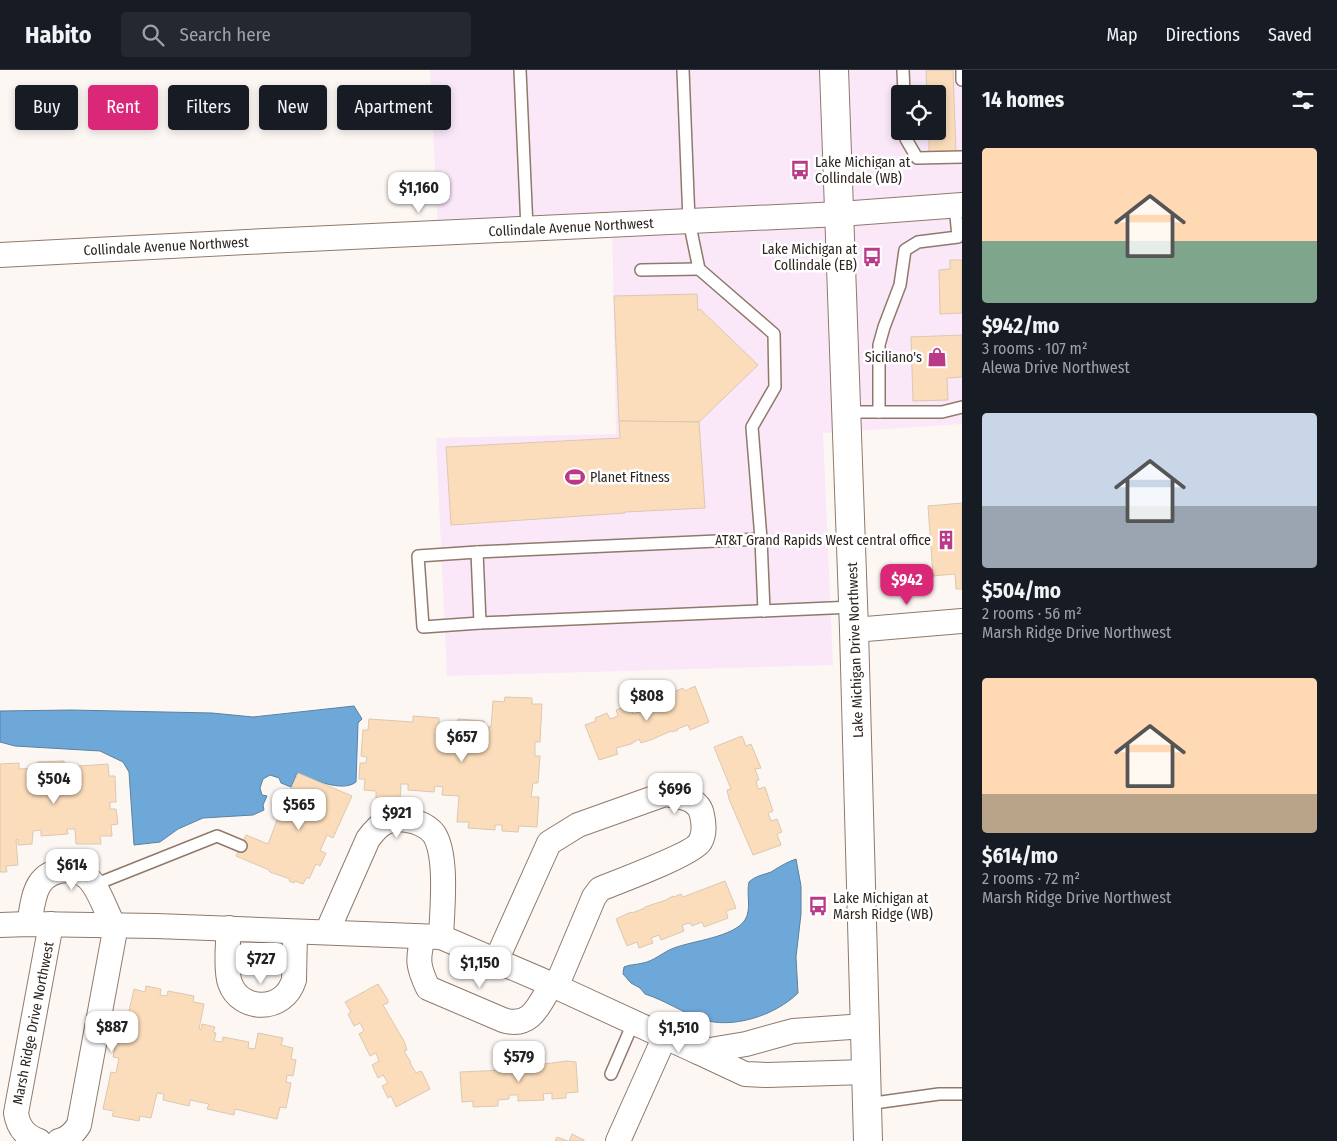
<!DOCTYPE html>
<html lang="en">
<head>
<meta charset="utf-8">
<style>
  body { margin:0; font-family:"Fira Sans Condensed",sans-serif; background:#242831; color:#f1f3f6; height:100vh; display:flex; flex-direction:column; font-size:19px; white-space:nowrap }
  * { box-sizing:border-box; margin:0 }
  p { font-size:16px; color:#9ea1a6 }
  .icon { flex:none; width:28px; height:28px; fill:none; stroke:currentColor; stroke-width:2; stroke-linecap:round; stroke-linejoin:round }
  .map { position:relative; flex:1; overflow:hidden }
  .panel { display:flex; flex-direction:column; background:#171b24; width:375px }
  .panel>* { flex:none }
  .top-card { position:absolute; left:15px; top:15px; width:475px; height:45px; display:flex; gap:10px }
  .tools { position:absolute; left:891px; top:15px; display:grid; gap:10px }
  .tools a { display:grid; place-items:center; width:55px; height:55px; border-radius:5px; background:#171b24; box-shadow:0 2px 8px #0003; font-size:25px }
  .price { position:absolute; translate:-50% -42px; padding:0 11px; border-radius:10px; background:#fff; color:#222; font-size:16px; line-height:32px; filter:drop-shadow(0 1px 2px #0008) }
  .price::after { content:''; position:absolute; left:50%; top:30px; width:15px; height:11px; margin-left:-8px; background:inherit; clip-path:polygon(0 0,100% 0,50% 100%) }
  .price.selected { background:#db2777; color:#fff }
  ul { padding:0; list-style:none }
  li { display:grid; align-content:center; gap:10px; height:265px; padding:0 20px }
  li span { display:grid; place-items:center; height:155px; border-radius:5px; color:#555 }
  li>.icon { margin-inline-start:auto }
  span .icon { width:90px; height:90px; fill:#fffc; stroke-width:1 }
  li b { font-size:21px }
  h2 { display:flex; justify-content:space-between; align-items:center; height:60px; padding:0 20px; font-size:21px }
  .pill { padding:0 18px; border-radius:5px; background:#171b24; box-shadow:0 2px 8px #0003; font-size:18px; line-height:45px }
  .pill.selected { background:#db2777; color:#fff }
  header { display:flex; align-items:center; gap:30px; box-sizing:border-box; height:70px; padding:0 25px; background:#171b24; border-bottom:1px solid #363941 }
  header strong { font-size:24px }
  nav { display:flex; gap:28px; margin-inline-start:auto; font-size:18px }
  .search { width:350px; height:45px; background:#242831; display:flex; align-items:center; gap:12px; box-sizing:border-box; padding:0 18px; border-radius:5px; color:#9ea1a6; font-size:19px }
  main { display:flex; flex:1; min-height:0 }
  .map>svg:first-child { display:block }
  .commercial { fill:#fae8f9; fill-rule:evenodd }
  .water { fill:#6ea8d8; stroke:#5b81a0 }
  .building { fill:#fbddbb; stroke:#dbc8b2 }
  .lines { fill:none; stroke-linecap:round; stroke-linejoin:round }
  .lane-casing { stroke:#90796a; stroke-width:14 }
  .street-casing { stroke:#90796a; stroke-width:26 }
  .highway-casing { stroke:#90796a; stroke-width:30 }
  .lane { stroke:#fff; stroke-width:11 }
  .street { stroke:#fff; stroke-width:24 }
  .highway { stroke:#fff; stroke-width:28 }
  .labels { text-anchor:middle; stroke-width:5; stroke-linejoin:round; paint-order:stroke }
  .poi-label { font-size:14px; fill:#2e251f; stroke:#fff; text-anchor:start }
  .street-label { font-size:14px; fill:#2e251f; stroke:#fff }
</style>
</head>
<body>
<header>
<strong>Habito</strong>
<div class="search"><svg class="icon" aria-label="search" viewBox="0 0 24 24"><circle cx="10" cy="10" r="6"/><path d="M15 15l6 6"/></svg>Search here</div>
<nav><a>Map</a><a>Directions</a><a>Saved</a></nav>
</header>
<main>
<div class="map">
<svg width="962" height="1071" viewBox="0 0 962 1071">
  <rect width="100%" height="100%" fill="#fdf7f4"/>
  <path class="commercial" d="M430,0h532v354l-139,9 10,232 -386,11 -11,-238 180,-4 -4,-215 -174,10zM900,24h38v37h-38z"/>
  <g class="water">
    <path d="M354,636l8,13 -4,4 -2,59c-14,11 -44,-3 -59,-9l-6,14 -10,-4 -2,-5 -9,-3 -7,4 -3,9 2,7 5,1 -4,9 1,5 -11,5 -50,3 -25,11 -18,13 -26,3 -5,-73 -6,-10 -23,-11 -85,-5 -15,-4v-31l71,-1 141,3 41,4z"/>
    <path d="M796,789l5,27v28l-5,43 2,36c-22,22 -66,37 -97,26 -19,-7 -37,-19 -56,-25l-5,-6 -9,-5 -8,-9 1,-7c7,-3 12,-2 19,-4 11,-2 20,-11 31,-15 18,-7 60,-11 71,-28 7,-12 1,-26 4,-38 6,-6 14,-7 22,-10 8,-5 16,-10 25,-13z"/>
  </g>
  <g class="building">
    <polygon points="926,0 953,0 956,82 929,83 929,61 938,61 938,24 927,24"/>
    <polygon points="950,190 962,190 962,243 940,244 939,200 950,199"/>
    <polygon points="697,224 698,241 700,239 758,295 699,352 619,351 614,226"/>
    <polygon points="962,265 962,307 947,308 948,330 913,331 911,267"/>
    <polygon points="619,351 699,352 705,438 625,442 625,443 451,455 446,377 620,368"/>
    <polygon points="962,433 962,519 956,519 955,504 933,506 928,436"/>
    <polygon points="695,616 709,652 690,660 688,655 677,659 678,660 672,662 671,661 653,669 641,673 639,669 631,674 616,678 618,684 599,690 585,655 596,651 595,648 607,643 610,649 618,646 616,640 630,635 633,644 641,641 639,635 662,626 664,631 673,628 671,623 683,618 685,621"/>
    <polygon points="505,627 532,628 532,634 542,634 540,672 535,672 535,686 540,686 538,713 533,713 531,727 539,727 537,757 519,756 518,762 502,761 502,755 495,755 495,760 468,758 469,752 457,752 459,726 442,725 443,717 435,716 434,722 408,720 408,714 401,714 400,730 376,728 376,721 364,720 365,709 359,709 360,693 366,693 367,687 361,686 363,660 368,660 369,649 413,652 413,646 439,648 439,654 457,655 458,649 484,651 484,657 491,657 493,631 504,632"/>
    <polygon points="742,666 746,676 751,674 761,698 755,699 759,710 756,711 758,719 765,717 773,741 768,743 771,751 777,749 782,762 777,764 781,775 753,785 729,729 727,720 731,719 714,677"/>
    <polygon points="64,691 65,697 108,694 109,706 115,706 116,732 110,732 110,739 116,739 118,754 111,755 112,766 100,766 101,774 76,774 75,759 67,759 68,764 41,766 41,760 33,761 32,774 18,775 18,769 16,770 18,795 6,796 7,802 0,802 0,694 19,693 19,699 38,698 37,692"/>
    <polygon points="298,703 352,726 333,768 327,765 320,781 326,783 320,796 316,794 309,809 307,807 303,814 295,811 294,813 289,811 290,809 270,802 269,800 236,786 246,765 268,774 276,753"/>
    <polygon points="725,811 736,838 726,841 728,848 704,857 702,852 692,856 690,853 682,855 684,861 661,870 659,865 651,868 653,873 639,878 637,872 627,876 616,849 631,842 632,843 645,838 645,837 666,830 673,826 674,827 681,824 683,827"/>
    <polygon points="378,914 388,930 388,933 383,935 404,971 407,980 404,981 407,986 411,993 410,993 416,1003 420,1001 422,1002 430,1019 396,1037 391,1026 388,1028 382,1016 388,1013 383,1005 378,1008 372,995 379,991 376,983 370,986 359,964 364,961 360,953 354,956 348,944 351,942 345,932"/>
    <polygon points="146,916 161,919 160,925 167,926 168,921 194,926 193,932 204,934 199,959 201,960 202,954 215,957 213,962 216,963 214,971 222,972 223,967 249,972 248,978 255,979 258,963 283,968 281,975 293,978 291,989 296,990 293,1006 287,1005 286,1012 291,1013 286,1038 280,1037 277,1049 235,1039 234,1045 207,1039 209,1034 190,1030 189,1036 163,1030 164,1024 157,1023 151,1048 140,1046 139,1051 112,1046 114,1041 103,1039 111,1002 116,1003 119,988 113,987 118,962 124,963 134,919 145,922"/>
    <polygon points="567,991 576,992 578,1022 566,1023 566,1028 552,1029 552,1023 543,1024 544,1030 518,1031 518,1025 509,1025 509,1029 498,1030 498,1036 473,1037 473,1031 462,1032 460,1002 505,1000 505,996 514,995 544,993 544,994"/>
    <polygon points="572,1064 584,1070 584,1071 569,1071"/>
    <polygon points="557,1067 568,1071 555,1071"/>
  </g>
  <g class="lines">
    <defs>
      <g id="lane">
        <polyline points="520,0 527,159"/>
        <polyline points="683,0 689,151 699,199 774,264 775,317 752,357 761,469 764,541"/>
        <polyline points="903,0 904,24"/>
        <polyline points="962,0 962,10"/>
        <polyline points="905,61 906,69 917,88 962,87"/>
        <polyline points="641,200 699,199"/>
        <polyline points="847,342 942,342 962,337"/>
        <polyline points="879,342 879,275 884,257 900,215 905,180 918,172 958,167 955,135"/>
        <polyline points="761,469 477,482 480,553 853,537"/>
        <polyline points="477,482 418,486 423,557 480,553"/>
        <polyline points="94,815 217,766 241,776"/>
        <polyline points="611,1004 634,951"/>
        <polyline points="867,1034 939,1024 962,1024"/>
      </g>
      <g id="street">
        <polyline points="0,185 266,171 840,144 962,135"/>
        <polyline points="854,560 962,551"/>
        <path d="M29,854c5,-27 5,-52 38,-54 7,0 16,3 21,8 11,10 18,34 26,48"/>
        <polyline points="0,855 29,854 156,856 441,867 546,912 698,982"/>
        <path d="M229,858c-1,12 -3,45 1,55 10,29 54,30 64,-3l1,-48"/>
        <path d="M327,862l41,-93c11,-15 20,-22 39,-19 9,1 21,6 27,14 14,22 8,77 7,103"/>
        <path d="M423,867c-6,23 -5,30 5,51l75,32c28,9 36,-15 48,-35"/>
        <path d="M496,891l53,-118 29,-18 87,-31c14,2 34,4 37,21 2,9 3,19 -2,27 -7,12 -83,40 -100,47l-6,8 -38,90"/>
        <polyline points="865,956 793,961 746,974 698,982 745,1004 767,1005 866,1002"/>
        <path d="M39,1071c-14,-5 -21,-14 -23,-28l35,-189"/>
        <path d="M59,1071c9,-2 15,-8 20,-16l37,-200"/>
        <polyline points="618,1071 665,966"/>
      </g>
      <polyline id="highway" points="834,0 854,560 868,1071"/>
    </defs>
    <use href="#lane" class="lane-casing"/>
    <use href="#street" class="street-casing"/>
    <use href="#highway" class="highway-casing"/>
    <use href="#lane" class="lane"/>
    <use href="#street" class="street"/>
    <use href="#highway" class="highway"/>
  </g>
  <defs>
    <symbol id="bus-bare" viewBox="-9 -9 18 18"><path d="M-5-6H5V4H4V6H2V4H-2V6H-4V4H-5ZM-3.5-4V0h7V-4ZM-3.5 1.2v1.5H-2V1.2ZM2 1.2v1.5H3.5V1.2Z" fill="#ba3a87" stroke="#fff" stroke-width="2.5" paint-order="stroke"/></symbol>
    <symbol id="shop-bare" viewBox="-9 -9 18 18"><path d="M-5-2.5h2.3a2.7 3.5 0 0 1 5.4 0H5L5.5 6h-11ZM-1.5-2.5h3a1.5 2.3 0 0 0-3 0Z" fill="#ba3a87" stroke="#fff" stroke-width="2.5" paint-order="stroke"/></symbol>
    <symbol id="stadium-bare" viewBox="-9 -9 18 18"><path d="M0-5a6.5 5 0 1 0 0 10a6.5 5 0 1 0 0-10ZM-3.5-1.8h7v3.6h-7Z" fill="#ba3a87" stroke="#fff" stroke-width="2.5" paint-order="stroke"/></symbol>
    <symbol id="building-bare" viewBox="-9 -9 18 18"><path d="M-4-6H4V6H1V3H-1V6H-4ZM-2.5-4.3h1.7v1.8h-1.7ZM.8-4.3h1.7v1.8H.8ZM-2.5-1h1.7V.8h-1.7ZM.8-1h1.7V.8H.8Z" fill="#ba3a87" stroke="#fff" stroke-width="2.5" paint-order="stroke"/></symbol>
  </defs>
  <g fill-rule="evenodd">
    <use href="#bus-bare" x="786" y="86" width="28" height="28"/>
    <use href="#bus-bare" x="858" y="173" width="28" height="28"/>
    <use href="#shop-bare" x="923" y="273" width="28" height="28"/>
    <use href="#stadium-bare" x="561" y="393" width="28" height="28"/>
    <use href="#building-bare" x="932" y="456" width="28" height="28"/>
    <use href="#bus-bare" x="804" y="822" width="28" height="28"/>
  </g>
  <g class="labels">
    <g class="poi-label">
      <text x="815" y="97">Lake Michigan at<tspan x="815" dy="16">Collindale (WB)</tspan></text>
      <text x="857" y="184" text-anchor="end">Lake Michigan at<tspan x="857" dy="16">Collindale (EB)</tspan></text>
      <text x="922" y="292" text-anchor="end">Siciliano's</text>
      <text x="590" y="412">Planet Fitness</text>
      <text x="931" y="475" text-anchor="end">AT&amp;T Grand Rapids West central office</text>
      <text x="833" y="833">Lake Michigan at<tspan x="833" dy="16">Marsh Ridge (WB)</tspan></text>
    </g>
    <g class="street-label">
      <text transform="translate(571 157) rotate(-3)" y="5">Collindale Avenue Northwest</text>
      <text transform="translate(166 176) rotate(-3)" y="5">Collindale Avenue Northwest</text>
      <text transform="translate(855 580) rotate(-92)" y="5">Lake Michigan Drive Northwest</text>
      <text transform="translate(33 953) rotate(-79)" y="5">Marsh Ridge Drive Northwest</text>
    </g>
  </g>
</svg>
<div class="tools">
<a><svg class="icon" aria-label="locate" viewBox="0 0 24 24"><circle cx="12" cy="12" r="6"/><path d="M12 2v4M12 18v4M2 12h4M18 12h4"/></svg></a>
</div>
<b class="price" style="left:419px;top:144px">$1,160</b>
<b class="price selected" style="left:907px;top:536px">$942</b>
<b class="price" style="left:647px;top:652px">$808</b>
<b class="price" style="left:462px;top:693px">$657</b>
<b class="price" style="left:54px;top:735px">$504</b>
<b class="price" style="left:675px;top:745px">$696</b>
<b class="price" style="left:299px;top:761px">$565</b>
<b class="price" style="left:397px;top:769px">$921</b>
<b class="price" style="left:72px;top:821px">$614</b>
<b class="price" style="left:261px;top:915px">$727</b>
<b class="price" style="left:480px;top:919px">$1,150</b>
<b class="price" style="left:112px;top:983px">$887</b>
<b class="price" style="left:679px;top:984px">$1,510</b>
<b class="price" style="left:519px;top:1013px">$579</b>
<div class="top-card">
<a class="pill">Buy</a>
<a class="pill selected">Rent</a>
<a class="pill">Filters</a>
<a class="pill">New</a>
<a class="pill">Apartment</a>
</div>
</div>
<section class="panel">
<h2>14 homes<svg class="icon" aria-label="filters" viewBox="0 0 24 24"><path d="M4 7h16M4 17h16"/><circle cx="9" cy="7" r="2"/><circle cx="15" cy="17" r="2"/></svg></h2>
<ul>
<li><span style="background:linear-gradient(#ffd9b3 60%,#7fa58c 0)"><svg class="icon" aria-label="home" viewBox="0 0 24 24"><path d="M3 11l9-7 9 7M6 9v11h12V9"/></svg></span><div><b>$942/mo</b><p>3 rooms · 107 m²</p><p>Alewa Drive Northwest</p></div></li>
<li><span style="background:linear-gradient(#c9d6e8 60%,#9aa5b1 0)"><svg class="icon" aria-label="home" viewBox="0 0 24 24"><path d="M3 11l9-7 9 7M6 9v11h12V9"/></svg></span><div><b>$504/mo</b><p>2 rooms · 56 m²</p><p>Marsh Ridge Drive Northwest</p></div></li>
<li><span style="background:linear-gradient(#ffd9b3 75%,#b9a48a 0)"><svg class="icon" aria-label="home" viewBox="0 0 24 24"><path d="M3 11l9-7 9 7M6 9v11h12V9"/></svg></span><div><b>$614/mo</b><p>2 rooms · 72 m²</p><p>Marsh Ridge Drive Northwest</p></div></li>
</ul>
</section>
</main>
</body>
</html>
